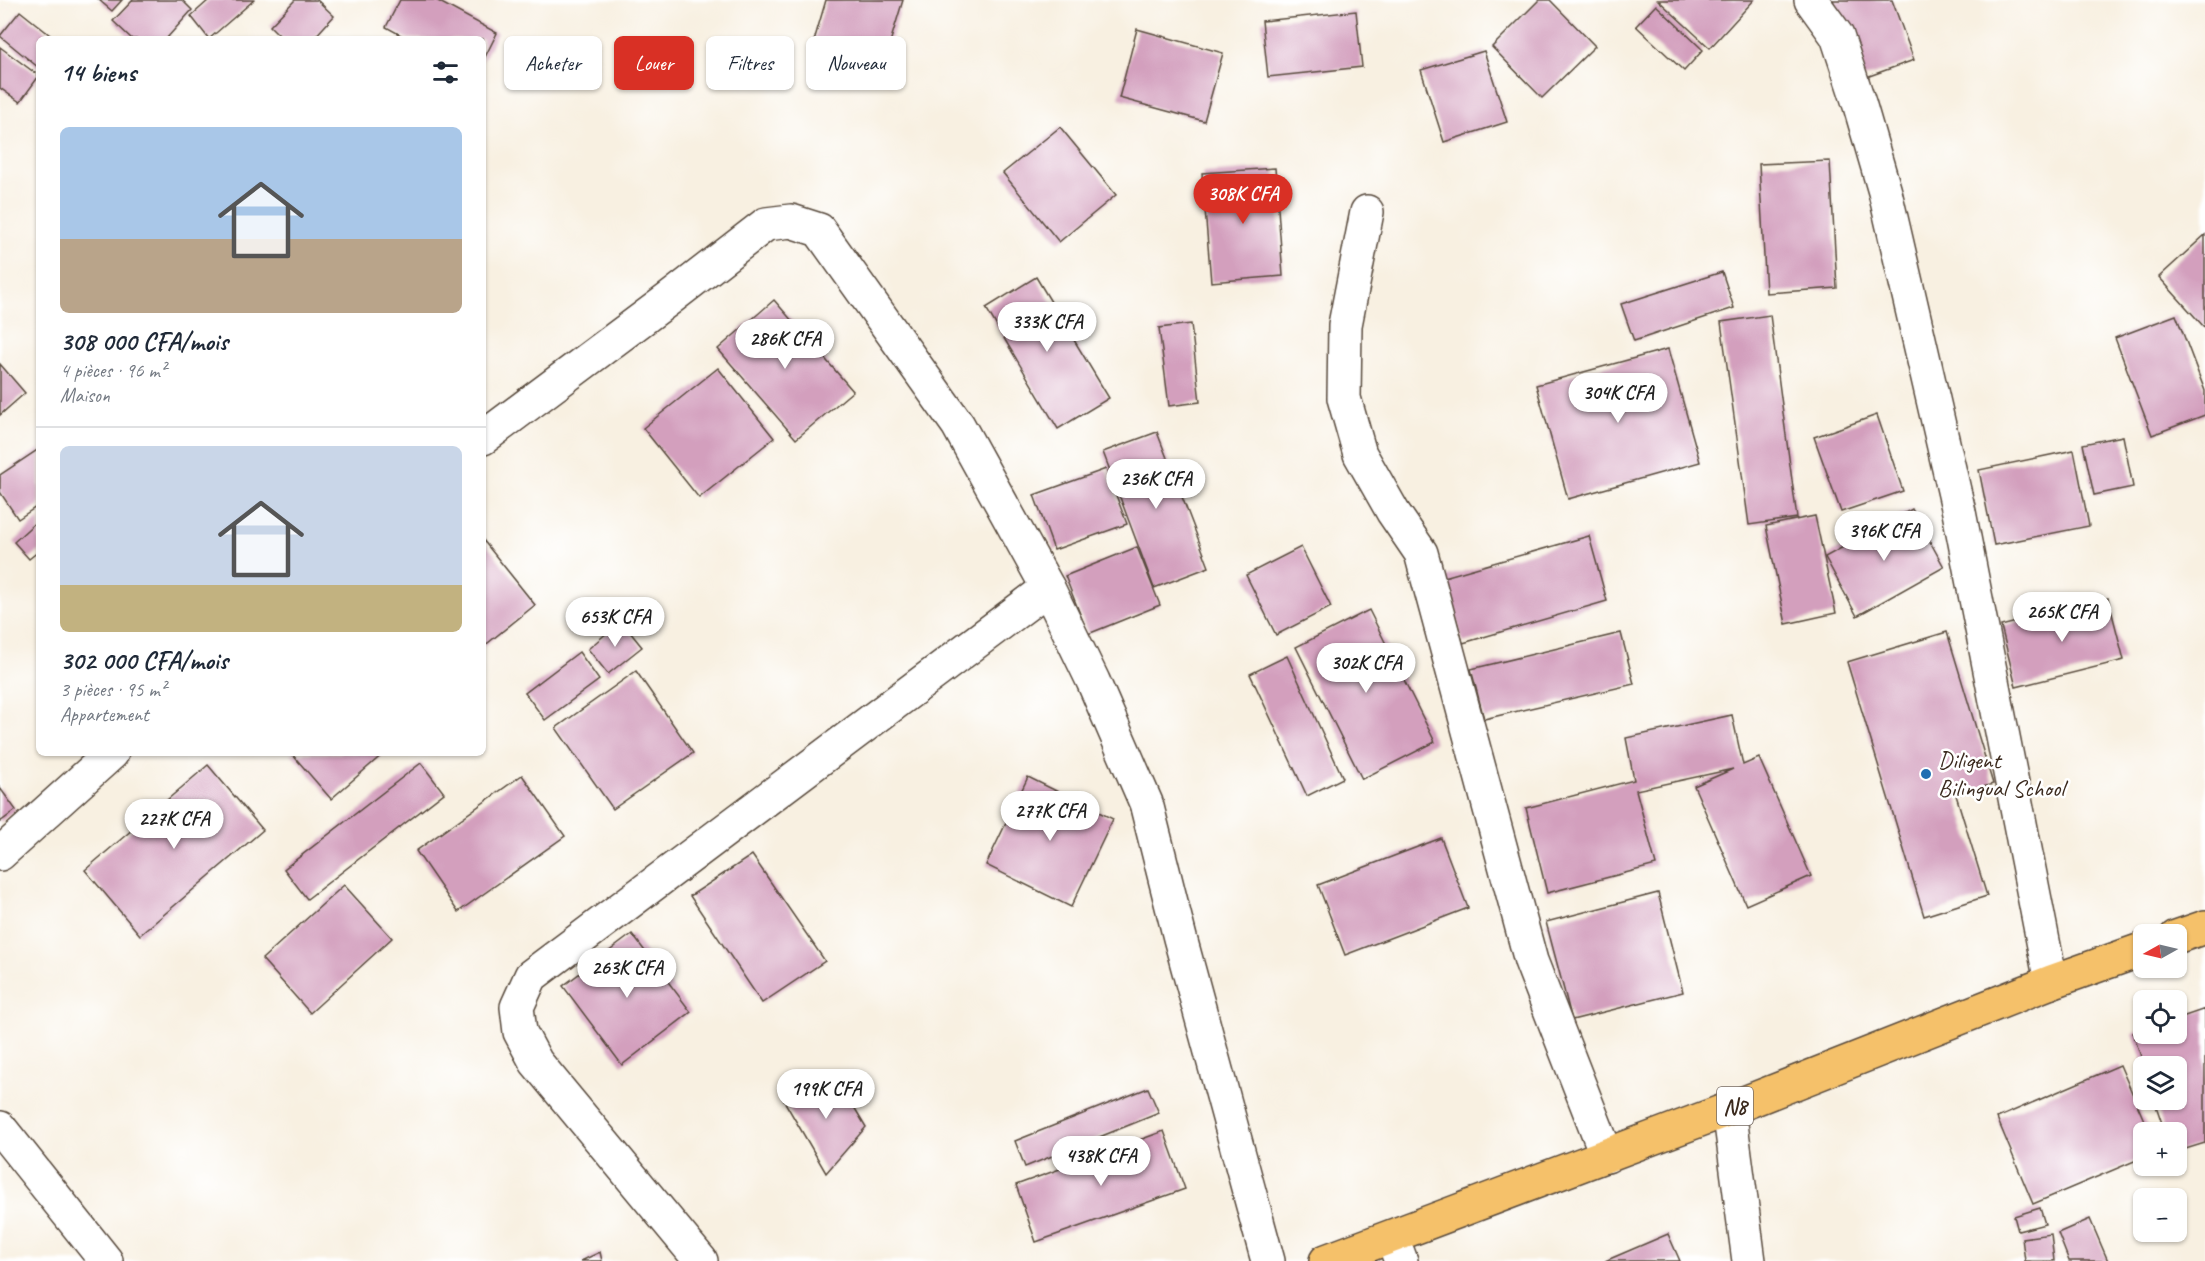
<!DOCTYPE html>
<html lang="fr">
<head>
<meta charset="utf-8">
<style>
  body { margin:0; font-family:Caveat,sans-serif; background:#f2f2f3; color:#1f2937; height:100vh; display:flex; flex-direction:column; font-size:22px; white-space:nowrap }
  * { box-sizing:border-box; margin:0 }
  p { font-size:20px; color:#747a83 }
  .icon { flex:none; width:33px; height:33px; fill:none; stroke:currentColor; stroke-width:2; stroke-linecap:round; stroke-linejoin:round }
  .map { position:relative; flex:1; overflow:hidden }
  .side { position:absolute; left:36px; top:36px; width:450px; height:720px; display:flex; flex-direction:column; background:#fff; border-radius:9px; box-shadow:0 2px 4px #0004 }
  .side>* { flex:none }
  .top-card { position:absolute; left:504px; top:36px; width:570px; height:54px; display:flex; gap:12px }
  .needle { width:39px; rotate:262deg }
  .controls { position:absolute; left:2133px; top:924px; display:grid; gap:12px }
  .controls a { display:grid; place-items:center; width:54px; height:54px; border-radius:9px; background:#fff; box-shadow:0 2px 4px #0004; font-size:30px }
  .price { position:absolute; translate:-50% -51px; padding:0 14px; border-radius:21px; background:#fff; color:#222; font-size:20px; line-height:39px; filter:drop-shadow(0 2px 3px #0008) }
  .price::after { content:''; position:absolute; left:50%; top:36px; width:18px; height:14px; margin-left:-9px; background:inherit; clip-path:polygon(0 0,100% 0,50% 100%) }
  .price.on { background:#d93025; color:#fff }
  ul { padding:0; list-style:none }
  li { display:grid; align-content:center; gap:12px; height:318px; padding:0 24px }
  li+li { border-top:2px solid #e0e1e3 }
  li span { display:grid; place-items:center; height:186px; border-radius:9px; color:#555 }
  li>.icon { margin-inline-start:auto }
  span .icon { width:108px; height:108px; fill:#fffc; stroke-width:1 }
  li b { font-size:26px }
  h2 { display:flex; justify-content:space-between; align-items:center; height:72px; padding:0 24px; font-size:26px }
  .tag { padding:0 21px; border-radius:9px; background:#fff; box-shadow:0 2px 4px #0004; font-size:21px; line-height:54px }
  .tag.on { background:#d93025; color:#fff }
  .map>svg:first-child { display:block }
  .building { fill:#d39fbd }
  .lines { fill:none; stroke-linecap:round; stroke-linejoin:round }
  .street-casing { stroke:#57483b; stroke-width:36 }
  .highway-casing { stroke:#57483b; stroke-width:36 }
  .street { stroke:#fff; stroke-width:33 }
  .highway { stroke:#f5c16b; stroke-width:33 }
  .poi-dot { fill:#1f6fb2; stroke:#fff; stroke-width:2 }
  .labels { text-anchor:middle; stroke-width:5; stroke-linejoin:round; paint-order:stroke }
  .shield { fill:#fff; stroke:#766a62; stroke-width:1.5 }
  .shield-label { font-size:22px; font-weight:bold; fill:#3b2a1e }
  .poi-label { font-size:24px; fill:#3b2a1e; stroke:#fff; text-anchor:start }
</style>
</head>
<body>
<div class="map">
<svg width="2205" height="1261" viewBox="0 0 2205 1261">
  <rect width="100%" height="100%" fill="#fff"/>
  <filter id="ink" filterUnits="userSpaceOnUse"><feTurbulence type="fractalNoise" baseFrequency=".0167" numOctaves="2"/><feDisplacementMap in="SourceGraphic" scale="12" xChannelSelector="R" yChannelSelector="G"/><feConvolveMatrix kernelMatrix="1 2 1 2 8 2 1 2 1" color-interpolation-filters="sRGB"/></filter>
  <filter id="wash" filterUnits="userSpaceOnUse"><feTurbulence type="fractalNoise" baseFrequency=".008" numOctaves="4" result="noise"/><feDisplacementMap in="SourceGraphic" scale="24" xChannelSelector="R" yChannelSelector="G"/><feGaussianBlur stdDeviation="1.35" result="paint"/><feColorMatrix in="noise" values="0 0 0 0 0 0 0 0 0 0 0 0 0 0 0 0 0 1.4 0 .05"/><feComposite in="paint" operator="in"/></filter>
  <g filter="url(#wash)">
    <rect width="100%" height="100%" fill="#f8f0e1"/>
    <g id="blocks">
      <g class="building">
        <polygon points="99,0 122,0 112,11"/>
        <polygon points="133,0 182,0 192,10 166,39 132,39 113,21"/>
        <polygon points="209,0 254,0 209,39 191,16"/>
        <polygon points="295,0 317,0 334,16 313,39 283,39 270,26"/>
        <polygon points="400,0 436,0 497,33 483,61 483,39 408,39 386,27"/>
        <polygon points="826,0 903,0 881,72 811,51"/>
        <polygon points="1539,0 1550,0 1595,46 1542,98 1492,47"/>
        <polygon points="1658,0 1754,0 1710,48"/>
        <polygon points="1833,0 1892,0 1914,60 1861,79"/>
        <polygon points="1656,5 1703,50 1684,71 1636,26"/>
        <polygon points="20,11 55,39 39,39 39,68 0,36"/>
        <polygon points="1356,11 1362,67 1268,77 1262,21"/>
        <polygon points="1137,29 1223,53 1204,121 1119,98"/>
        <polygon points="0,47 39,76 20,102 0,88"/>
        <polygon points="1484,51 1507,122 1444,142 1421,70"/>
        <polygon points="1060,127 1116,195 1059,242 1003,173"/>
        <polygon points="1830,161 1837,288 1766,293 1759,164"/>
        <polygon points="1275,168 1283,276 1211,282 1202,173"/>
        <polygon points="2205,235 2205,328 2159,277"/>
        <polygon points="1722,272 1734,308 1634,341 1621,304"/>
        <polygon points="1036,277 1109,398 1058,429 986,308"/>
        <polygon points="774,300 853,391 796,439 718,349"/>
        <polygon points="1770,315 1797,518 1749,525 1721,322"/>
        <polygon points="2176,315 2205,391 2205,415 2152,435 2115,338"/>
        <polygon points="1191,324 1200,402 1169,406 1159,328"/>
        <polygon points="1668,349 1700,462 1568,499 1536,385"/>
        <polygon points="0,364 25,393 0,415"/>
        <polygon points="718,368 774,438 699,498 643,428"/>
        <polygon points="1877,415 1903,491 1841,512 1814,437"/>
        <polygon points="1157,432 1209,567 1154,588 1103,452"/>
        <polygon points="2123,436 2133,487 2094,495 2083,444"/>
        <polygon points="39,449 39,505 18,519 0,492 0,475"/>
        <polygon points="2074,450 2089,526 1994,545 1979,470"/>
        <polygon points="1106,469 1127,524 1054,550 1034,495"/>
        <polygon points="1912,509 1944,567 1857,616 1825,557"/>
        <polygon points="1815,516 1836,613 1786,624 1766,526"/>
        <polygon points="39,519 39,551 29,559 14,542"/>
        <polygon points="1589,536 1607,601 1463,643 1444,577"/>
        <polygon points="483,540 535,605 483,647"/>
        <polygon points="1137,547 1160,605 1088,634 1065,576"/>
        <polygon points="1301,547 1331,607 1276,635 1246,575"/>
        <polygon points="2108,598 2124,660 2016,687 2001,626"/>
        <polygon points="1369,610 1435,742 1362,779 1296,647"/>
        <polygon points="621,621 642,647 608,674 588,649"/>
        <polygon points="1947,632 1993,784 1956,795 1987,896 1924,916 1847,662"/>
        <polygon points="1621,633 1634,684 1484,719 1471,669"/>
        <polygon points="579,652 599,680 545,720 525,693"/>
        <polygon points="1287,656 1343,778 1307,796 1250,674"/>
        <polygon points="636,671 693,753 613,809 556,728"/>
        <polygon points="1732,715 1743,765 1759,758 1811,876 1746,905 1694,786 1733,769 1636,790 1656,865 1547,893 1526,808 1634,780 1626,738"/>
        <polygon points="291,753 384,753 331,799"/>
        <polygon points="421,763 444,793 307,899 284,869"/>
        <polygon points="208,765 263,830 140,935 85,870"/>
        <polygon points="522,775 565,836 458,912 416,851"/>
        <polygon points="1028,777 1113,819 1071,907 986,865"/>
        <polygon points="0,788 16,810 0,822"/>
        <polygon points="1441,838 1468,908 1345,955 1318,885"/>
        <polygon points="752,855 825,961 762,1003 690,896"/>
        <polygon points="344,885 392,938 310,1013 262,959"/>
        <polygon points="1658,893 1683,992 1572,1020 1546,922"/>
        <polygon points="632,934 691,1012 622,1065 563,986"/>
        <polygon points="2205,1009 2205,1143 2176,1152 2176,1132 2165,1132 2154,1100 2176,1100 2176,1066 2144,1066 2133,1033 2144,1029 2144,1034 2176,1034 2176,1019"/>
        <polygon points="2120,1065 2149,1132 2144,1132 2144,1157 2033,1204 1997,1118"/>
        <polygon points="835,1075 866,1127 826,1173 783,1099"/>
        <polygon points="1148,1088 1159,1113 1025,1167 1015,1141"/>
        <polygon points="1164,1131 1185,1189 1036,1242 1016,1185"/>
        <polygon points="2040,1208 2045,1224 2018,1231 2014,1216"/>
        <polygon points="2090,1219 2108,1261 2069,1261 2058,1233"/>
        <polygon points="1668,1234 1680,1261 1605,1261"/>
        <polygon points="2051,1234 2054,1261 2025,1261 2022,1238"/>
        <polygon points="600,1252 602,1261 581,1261"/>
      </g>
    </g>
  </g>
  <g filter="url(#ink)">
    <use href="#blocks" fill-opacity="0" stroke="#57483b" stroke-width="1.5"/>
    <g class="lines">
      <defs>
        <g id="street">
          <polyline points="1811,0 1837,36 1860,106 1885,192 1959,512 2051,982"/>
          <polyline points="1367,212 1345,325 1344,398 1360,454 1393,512 1421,553 1531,961 1607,1156"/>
          <polyline points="483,438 669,299 766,224 791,221 819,230 958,425 1048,588 1093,681 1146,803 1180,938 1268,1261"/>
          <polyline points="0,854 112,753"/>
          <polyline points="1729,1109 1749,1261"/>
          <polyline points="0,1128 106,1261"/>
          <polyline points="1392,1237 1401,1261"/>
          <polyline points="701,1261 536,1062 520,1032 517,1007 531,976 1048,588"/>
        </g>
        <g id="highway">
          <polyline points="2176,937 2205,927"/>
          <polyline points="1326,1261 1729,1109 2051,982 2144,949"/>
        </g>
      </defs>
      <use href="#street" class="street-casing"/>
      <use href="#highway" class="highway-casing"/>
      <use href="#street" class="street"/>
      <use href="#highway" class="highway"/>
    </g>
  </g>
  <circle class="poi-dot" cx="1926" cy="774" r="6"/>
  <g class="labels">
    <rect class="shield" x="1717" y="1087" width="36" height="38" rx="4.5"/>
    <g class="shield-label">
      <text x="1735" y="1114">N8</text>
    </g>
    <g class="poi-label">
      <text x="1938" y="768">Diligent<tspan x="1938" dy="28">Bilingual School</tspan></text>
    </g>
  </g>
</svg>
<div class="controls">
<a><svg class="needle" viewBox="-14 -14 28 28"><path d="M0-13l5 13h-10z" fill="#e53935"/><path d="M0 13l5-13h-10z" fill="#747a83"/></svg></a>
<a><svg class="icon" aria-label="locate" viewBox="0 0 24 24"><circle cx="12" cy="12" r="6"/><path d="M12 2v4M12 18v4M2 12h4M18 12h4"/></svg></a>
<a><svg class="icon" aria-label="layers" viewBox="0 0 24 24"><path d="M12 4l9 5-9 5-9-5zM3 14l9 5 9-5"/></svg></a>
<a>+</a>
<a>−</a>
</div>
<b class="price on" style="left:1243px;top:225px">308K CFA</b>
<b class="price" style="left:1047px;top:353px">333K CFA</b>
<b class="price" style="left:785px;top:370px">286K CFA</b>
<b class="price" style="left:1618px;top:424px">304K CFA</b>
<b class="price" style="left:1156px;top:510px">236K CFA</b>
<b class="price" style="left:1884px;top:562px">396K CFA</b>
<b class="price" style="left:2062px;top:643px">265K CFA</b>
<b class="price" style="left:615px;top:648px">653K CFA</b>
<b class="price" style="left:1366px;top:694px">302K CFA</b>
<b class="price" style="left:1050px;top:842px">277K CFA</b>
<b class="price" style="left:174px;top:850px">227K CFA</b>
<b class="price" style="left:627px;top:999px">263K CFA</b>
<b class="price" style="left:826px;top:1120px">199K CFA</b>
<b class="price" style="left:1101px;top:1187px">438K CFA</b>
<div class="top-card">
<a class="tag">Acheter</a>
<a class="tag on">Louer</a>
<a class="tag">Filtres</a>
<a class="tag">Nouveau</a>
</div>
<section class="side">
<h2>14 biens<svg class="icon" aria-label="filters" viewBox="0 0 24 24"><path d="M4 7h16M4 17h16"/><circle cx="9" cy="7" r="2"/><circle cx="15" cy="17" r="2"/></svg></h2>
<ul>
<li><span style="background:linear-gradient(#a9c7e8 60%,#b9a48a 0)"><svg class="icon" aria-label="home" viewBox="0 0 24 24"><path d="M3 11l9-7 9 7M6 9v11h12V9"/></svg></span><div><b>308 000 CFA/mois</b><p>4 pièces · 96 m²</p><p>Maison</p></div></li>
<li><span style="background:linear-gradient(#c9d6e8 75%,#c2b280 0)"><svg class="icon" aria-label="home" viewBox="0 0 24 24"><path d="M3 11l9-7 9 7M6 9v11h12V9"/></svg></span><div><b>302 000 CFA/mois</b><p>3 pièces · 95 m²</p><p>Appartement</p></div></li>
</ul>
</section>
</div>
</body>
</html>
